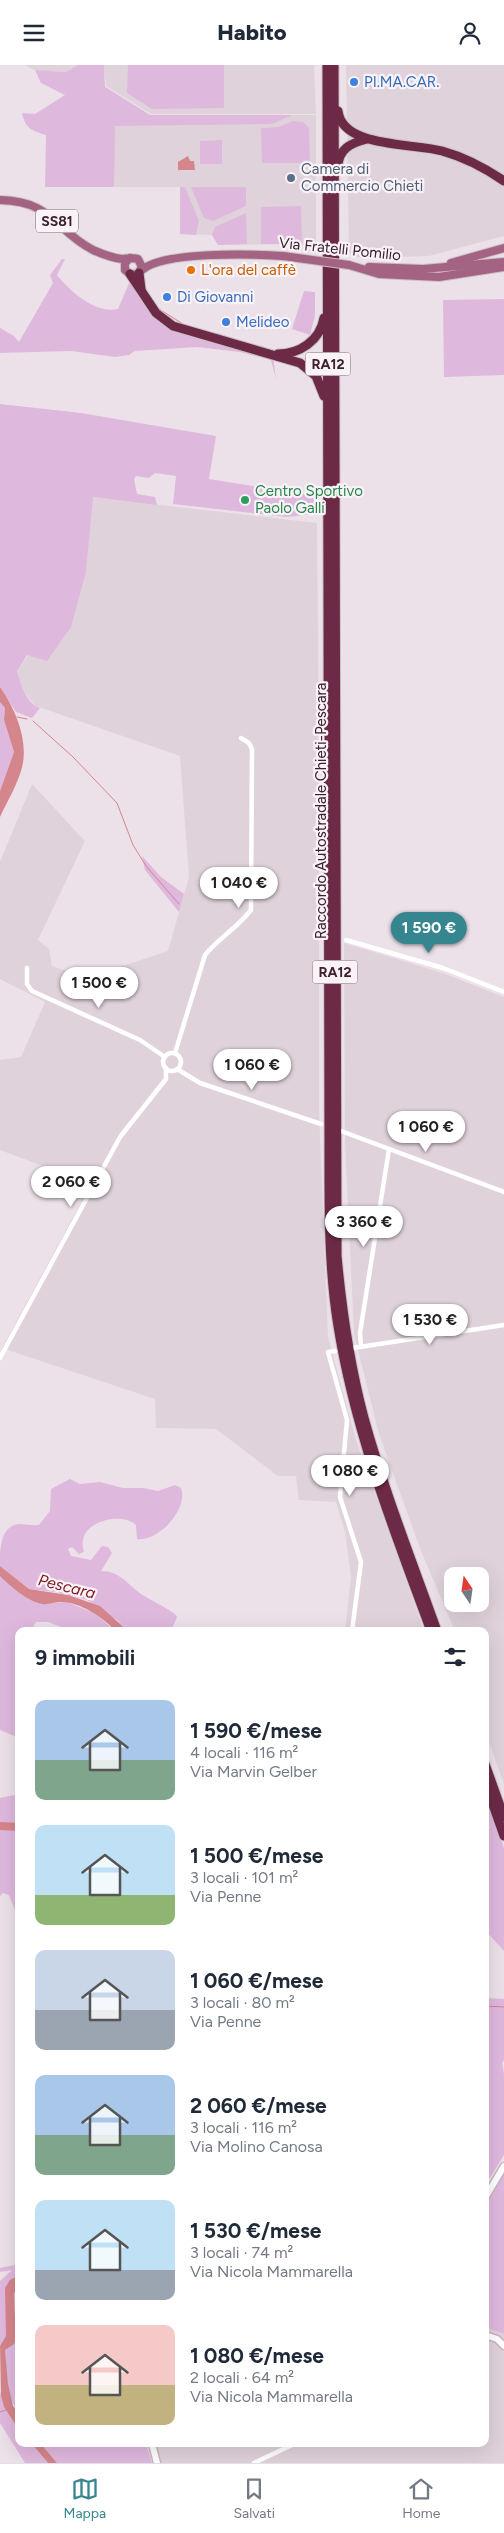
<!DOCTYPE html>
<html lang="it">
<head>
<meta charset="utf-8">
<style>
  body { margin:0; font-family:Figtree,sans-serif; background:#f6f6f7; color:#1f2937; height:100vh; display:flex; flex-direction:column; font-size:19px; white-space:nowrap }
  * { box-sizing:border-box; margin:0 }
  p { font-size:16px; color:#747a83 }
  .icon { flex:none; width:28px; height:28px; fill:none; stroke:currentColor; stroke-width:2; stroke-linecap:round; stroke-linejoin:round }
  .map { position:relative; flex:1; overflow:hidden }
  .details { position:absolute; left:15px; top:1562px; width:474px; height:820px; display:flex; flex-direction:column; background:#fff; border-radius:10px; box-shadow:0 5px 20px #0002 }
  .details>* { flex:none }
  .needle { width:32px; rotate:347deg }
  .controls { position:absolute; left:444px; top:1502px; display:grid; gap:10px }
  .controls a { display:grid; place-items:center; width:45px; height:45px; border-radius:10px; background:#fff; box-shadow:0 5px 20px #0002; font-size:25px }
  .price { position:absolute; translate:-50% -42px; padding:0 11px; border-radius:18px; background:#fff; color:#222; font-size:16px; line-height:32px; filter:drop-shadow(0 1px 2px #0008) }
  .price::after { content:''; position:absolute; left:50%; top:30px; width:15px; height:11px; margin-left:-8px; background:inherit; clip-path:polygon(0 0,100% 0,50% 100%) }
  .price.active { background:#36868f; color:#fff }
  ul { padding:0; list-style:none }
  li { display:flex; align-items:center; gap:15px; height:125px; padding:0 20px }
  li span { display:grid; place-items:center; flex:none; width:140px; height:100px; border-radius:10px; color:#555 }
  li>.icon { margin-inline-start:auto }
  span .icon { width:60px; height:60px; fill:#fffc; stroke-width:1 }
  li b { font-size:21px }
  h2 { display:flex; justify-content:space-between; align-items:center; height:60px; padding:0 20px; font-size:21px }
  header { display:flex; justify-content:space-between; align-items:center; height:65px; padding:0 20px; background:#fff; font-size:22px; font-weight:800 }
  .dock { display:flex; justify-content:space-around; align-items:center; height:70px; border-top:1px solid #e0e1e3; background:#fff; font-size:14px; color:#747a83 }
  .dock a { display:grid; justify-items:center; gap:2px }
  .dock .active { color:#36868f }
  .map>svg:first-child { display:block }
  .built { fill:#e0d2db; fill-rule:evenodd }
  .green { fill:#dfb8de }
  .water { fill:#d5858c }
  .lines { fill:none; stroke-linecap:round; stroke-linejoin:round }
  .stream { stroke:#d5858c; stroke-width:1 }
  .river { stroke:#d5858c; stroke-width:8 }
  .secondary-casing { stroke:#cdb4c3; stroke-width:9 }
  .primary-casing { stroke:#c9c1c5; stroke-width:10 }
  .highway-casing { stroke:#c9c1c5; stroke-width:11 }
  .street { stroke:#fff; stroke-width:4.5 }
  .secondary { stroke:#fff; stroke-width:6 }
  .primary { stroke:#a56383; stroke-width:8 }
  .highway { stroke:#6c2a47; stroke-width:9 }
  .primary-bridge-casing { stroke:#c9c1c5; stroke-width:10; stroke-linecap:butt }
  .primary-bridge { stroke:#a56383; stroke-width:8 }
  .shop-dot { fill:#3f7fe0; stroke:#f9f2f7; stroke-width:2 }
  .service-dot { fill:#5c6f8a; stroke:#f9f2f7; stroke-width:2 }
  .food-dot { fill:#e8710a; stroke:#f9f2f7; stroke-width:2 }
  .leisure-dot { fill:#2e9e5b; stroke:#f9f2f7; stroke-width:2 }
  .labels { text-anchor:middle; stroke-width:4.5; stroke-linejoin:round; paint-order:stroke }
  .shield { fill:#f9f2f7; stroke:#765f6b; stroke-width:1 }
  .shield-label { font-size:14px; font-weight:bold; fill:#3e202f }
  .shop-label { font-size:15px; fill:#366cbe; stroke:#f9f2f7; text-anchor:start }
  .service-label { font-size:15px; fill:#4e5e75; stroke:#f9f2f7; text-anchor:start }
  .street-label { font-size:15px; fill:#3e202f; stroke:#f9f2f7 }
  .food-label { font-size:15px; fill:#c56008; stroke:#f9f2f7; text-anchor:start }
  .leisure-label { font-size:15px; fill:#27864d; stroke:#f9f2f7; text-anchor:start }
  .water-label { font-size:16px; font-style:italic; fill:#7e171d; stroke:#f9f2f7 }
</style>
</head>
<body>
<header><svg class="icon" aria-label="menu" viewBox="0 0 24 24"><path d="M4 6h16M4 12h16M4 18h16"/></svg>Habito<svg class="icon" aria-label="person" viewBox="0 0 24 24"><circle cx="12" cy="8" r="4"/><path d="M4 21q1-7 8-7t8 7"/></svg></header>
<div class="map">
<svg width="504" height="2398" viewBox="0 0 504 2398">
  <rect width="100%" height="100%" fill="#ede1e9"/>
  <g class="built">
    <polygon points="24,0 78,0 66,7 35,5"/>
    <polygon points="104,0 314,0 316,49 151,49 106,21"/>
    <polygon points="346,0 504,0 504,171 429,191 363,193 353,191 349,188"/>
    <polygon points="104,21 150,50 316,50 316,189 311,188 301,179 218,180 212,170 180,169 180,122 45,122"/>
    <polygon points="92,432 317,458 319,683 319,1044 328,1272 356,1375 424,1566 345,1566 351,1512 345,1467 336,1437 299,1435 296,1411 278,1411 216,1364 156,1363 155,1334 2,1283 91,1119 0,1085 0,995 21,992 45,937 0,914 0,797 32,719 85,776 38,875 49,884 52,901 87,913 168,886 189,812 180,691 36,641 22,625 17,606 86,507"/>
    <path d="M344,878l99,30 61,24v787l-19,-53v-100h-30l-34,-80 -42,-117 -25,-100 -9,-191zM452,1511h28v28h-28z"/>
    <polygon points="485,2262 504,2269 504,2398 153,2398 148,2379 485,2379"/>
  </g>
  <g class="green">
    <path d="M78,0h26l1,22 45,28h142l-20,9 -157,2 -1,61h-69l1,-52c-14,-4 -21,-7 -24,-22l13,1 30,-19 -24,-12 -6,-13 31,2z"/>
    <polygon points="128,0 224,0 224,43 152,44 127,28"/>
    <polygon points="293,56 303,57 309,63 310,98 262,98 261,63 278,62"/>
    <polygon points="222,75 222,99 200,99 200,76"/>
    <polygon points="180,122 185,122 199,156 196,170 180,169"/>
    <polygon points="191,122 246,122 246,141 213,156 204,153"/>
    <polygon points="301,141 302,179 261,179 261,142"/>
    <polygon points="246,148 247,179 218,180 212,170 215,162"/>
    <path d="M62,194h3l-8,16c14,17 38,39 61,34l12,-28 25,37 118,38 3,23 -5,-19 -31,-8 -43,-5 -62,4 -6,4 -14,2 -44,-6 -71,2v-25l14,8 5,6 34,-59 -3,-8z"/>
    <polygon points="304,226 315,227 315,251 310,270 292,264"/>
    <polygon points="504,234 504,310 444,312 443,235"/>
    <path d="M0,339l81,9 135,23 -7,43 108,17v17l-29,4 -115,-13 3,-28 -21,-3 -6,5 -13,-2 -2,3 3,15 18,3 2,8 -64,-8 -7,75 -15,55 -24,34 -20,-6 -10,16c4,14 8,31 23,37l-8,10 -16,-6 -16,-25z"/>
    <polygon points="0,637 5,643 4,655 14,687 0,726"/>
    <polygon points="142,791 161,812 184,829 179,847 145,805"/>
    <path d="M70,1414l10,5 20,-2 23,6h20l15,3 17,-6 6,3c8,21 -23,54 -44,51l-1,-14c-13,-13 -50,-5 -53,15 -1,4 0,9 1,12l-5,2 -7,-7 -4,2 3,7 20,4 11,-14 6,1 4,6 -11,18c19,0 26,13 40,23 11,7 23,12 34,20l2,3 -6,14h-43l-11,-11 -30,-20 -31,-8 -27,-3 -29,-23c0,-17 0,-40 19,-42 7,0 13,2 20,1l11,-14 1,-22z"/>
    <polygon points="0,1511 20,1528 42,1539 67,1537 96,1549 115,1566 72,1566 48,1557 36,1557 31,1566 19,1566 19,1673 0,1665"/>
    <polygon points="19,1729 19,1760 0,1760 0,1733"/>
    <polygon points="485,1730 504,1783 504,1886 485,1865 485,1772 487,1770"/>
    <polygon points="0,1763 19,1764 19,1856 9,1830 3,1828 0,1831"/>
    <polygon points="485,1933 504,1934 504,1995 502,1998 504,2009 504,2090 485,2121"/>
    <polygon points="504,2107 504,2269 485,2262 485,2139"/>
    <path d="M19,2199v11c-19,11 -8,40 -13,61 -1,3 -4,7 -6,10v-65l12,-11 -12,2v-4z"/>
    <path d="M19,2219v129c-14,-17 -13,-42 -14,-63l11,-11 -2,-45z"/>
    <polygon points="0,2326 4,2342 19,2365 19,2379 32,2379 48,2398 25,2398 0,2358"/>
    <polygon points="41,2379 146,2379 152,2398 57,2398"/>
  </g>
  <g class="water">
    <polygon points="188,91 190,96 194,96 195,105 178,105 178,97"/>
    <path d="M0,622c16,23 30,56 21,84 -5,16 -14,31 -21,46v-26l14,-39 -10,-32 1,-12 -5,-6z"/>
    <path d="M0,1501l29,23 39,6 32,11 28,25h-13c-10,-13 -36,-29 -53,-29 -7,0 -14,3 -20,2 -15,-3 -32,-18 -42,-28z"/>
    <polygon points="19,2210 19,2219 14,2229 16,2274 14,2279 5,2285 8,2319 13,2341 19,2348 19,2365 4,2342 1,2331 0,2281 6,2271 5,2223 10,2215"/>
    <polygon points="32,2379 41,2379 57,2398 48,2398"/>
  </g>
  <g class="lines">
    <g class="stream">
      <polyline points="159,244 183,259"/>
      <polyline points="218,269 227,272"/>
      <polyline points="17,652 27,654"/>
      <polyline points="33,656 73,692 117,738 133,780 146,801 179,839"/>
      <polyline points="485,1941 504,1942"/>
      <polyline points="0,2347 6,2345"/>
    </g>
    <polyline class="river" points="0,1761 19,1762"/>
    <defs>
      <g id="secondary">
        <polyline points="485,2133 504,2101"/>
        <polyline points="485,2270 497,2274 504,2281"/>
        <polyline points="152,2379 157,2398"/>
      </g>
      <g id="primary">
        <path d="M0,135c53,1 54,30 93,50 9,4 19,8 29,9 6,0 10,-2 16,0l4,8 -5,8 -7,-1 -5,-4v-7l5,-5"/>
        <polyline points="451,198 504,183"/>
        <polyline points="349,200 379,209 439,212 504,202"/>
        <polyline points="369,202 423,204 504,197"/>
        <path d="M142,205c22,-19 111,-16 141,-14"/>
      </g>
      <g id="highway">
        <path d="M327,0l2,1076c0,62 -1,124 9,185 17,106 56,205 93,305"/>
        <path d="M334,0l3,1191c5,55 13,109 27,162 20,72 48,143 73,213"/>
        <path d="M338,46c4,37 75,32 104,40 22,6 43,17 62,30"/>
        <path d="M338,102c0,-18 13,-24 29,-28"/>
        <polyline points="139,208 141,224"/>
        <polyline points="130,209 156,248 173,261 300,298 316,311 324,331"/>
        <path d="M278,289c21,0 42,-13 46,-36"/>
        <polyline points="485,1699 504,1752"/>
        <polyline points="485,1717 504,1771"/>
      </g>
    </defs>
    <use href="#secondary" class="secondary-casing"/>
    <use href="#primary" class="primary-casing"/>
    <use href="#highway" class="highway-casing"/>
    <g class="street">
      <polyline points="346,875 443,903 504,927"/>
      <polyline points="27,903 27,919 32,926 140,975 165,992"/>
      <path d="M175,988l30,-98c14,-17 32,-27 46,-45l1,-161 -3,-6 -8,-5"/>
      <circle cx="172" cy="997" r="9"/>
      <polyline points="177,1004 200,1018 321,1059"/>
      <polyline points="341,1066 504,1127"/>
      <polyline points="361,1282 360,1268 389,1084"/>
      <polyline points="353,1283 504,1260"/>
      <polyline points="335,1286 328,1287 347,1355 340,1432 361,1497 352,1566"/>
      <polyline points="0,1293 120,1072 166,1014 166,1003"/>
      <polyline points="254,2398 294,2379"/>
    </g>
    <use href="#secondary" class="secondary"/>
    <use href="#primary" class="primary"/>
    <use href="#highway" class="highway"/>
    <defs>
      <polyline id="primary-bridge" points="283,191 349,200"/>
    </defs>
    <use href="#primary-bridge" class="primary-bridge-casing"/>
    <use href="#primary-bridge" class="primary-bridge"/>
  </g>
  <g class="shop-dot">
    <circle cx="354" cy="17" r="5"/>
    <circle cx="167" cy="232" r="5"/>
    <circle cx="226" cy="257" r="5"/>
  </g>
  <circle class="service-dot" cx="291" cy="113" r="5"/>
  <circle class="food-dot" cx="191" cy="205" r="5"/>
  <circle class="leisure-dot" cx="245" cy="435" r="5"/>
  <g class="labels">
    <g class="shield">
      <rect x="36" y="144.5" width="42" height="23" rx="4"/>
      <rect x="305.5" y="287.5" width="45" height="23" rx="4"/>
      <rect x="312.5" y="895.5" width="45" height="23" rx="4"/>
    </g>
    <g class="shield-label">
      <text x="57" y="161">SS81</text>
      <text x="328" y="304">RA12</text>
      <text x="335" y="912">RA12</text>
    </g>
    <g class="shop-label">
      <text x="364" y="22">PI.MA.CAR.</text>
      <text x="177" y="237">Di Giovanni</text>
      <text x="236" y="262">Melideo</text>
    </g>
    <g class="service-label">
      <text x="301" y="109">Camera di<tspan x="301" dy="17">Commercio Chieti</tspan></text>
    </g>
    <g class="street-label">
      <text transform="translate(340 184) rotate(6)" y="5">Via Fratelli Pomilio</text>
      <text transform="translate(321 746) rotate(-90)" y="5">Raccordo Autostradale Chieti-Pescara</text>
    </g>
    <g class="food-label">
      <text x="201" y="210">L'ora del caffè</text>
    </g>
    <g class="leisure-label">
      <text x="255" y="431">Centro Sportivo<tspan x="255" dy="17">Paolo Galli</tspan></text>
    </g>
    <g class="water-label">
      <text transform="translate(67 1521) rotate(14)" y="6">Pescara</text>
    </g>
  </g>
</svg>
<div class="controls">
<a><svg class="needle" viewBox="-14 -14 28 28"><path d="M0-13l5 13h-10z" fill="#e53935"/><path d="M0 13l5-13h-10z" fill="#747a83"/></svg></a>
</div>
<b class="price" style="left:239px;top:844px">1 040 €</b>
<b class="price active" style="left:429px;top:889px">1 590 €</b>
<b class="price" style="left:99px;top:944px">1 500 €</b>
<b class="price" style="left:252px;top:1026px">1 060 €</b>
<b class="price" style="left:426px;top:1088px">1 060 €</b>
<b class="price" style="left:71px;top:1143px">2 060 €</b>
<b class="price" style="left:364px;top:1183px">3 360 €</b>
<b class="price" style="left:430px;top:1281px">1 530 €</b>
<b class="price" style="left:350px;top:1432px">1 080 €</b>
<section class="details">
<h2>9 immobili<svg class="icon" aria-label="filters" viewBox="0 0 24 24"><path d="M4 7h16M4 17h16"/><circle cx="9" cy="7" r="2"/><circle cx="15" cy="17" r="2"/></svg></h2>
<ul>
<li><span style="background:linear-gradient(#a9c7e8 60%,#7fa58c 0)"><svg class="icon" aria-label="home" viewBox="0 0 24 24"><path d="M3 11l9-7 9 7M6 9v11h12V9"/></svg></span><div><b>1 590 €/mese</b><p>4 locali · 116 m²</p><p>Via Marvin Gelber</p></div></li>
<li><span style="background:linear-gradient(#bfe0f5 70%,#8fb573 0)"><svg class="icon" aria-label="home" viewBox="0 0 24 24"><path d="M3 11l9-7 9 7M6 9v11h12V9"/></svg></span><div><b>1 500 €/mese</b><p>3 locali · 101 m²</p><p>Via Penne</p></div></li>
<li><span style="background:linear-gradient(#c9d6e8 60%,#9aa5b1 0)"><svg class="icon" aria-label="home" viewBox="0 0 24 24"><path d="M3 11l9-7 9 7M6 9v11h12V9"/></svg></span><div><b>1 060 €/mese</b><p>3 locali · 80 m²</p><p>Via Penne</p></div></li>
<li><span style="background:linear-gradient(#a9c7e8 60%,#7fa58c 0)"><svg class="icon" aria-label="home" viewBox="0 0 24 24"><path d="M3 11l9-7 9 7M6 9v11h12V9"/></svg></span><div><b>2 060 €/mese</b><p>3 locali · 116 m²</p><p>Via Molino Canosa</p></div></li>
<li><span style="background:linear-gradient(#bfe0f5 70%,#9aa5b1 0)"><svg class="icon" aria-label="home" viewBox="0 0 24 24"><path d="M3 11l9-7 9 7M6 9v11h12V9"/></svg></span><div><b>1 530 €/mese</b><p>3 locali · 74 m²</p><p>Via Nicola Mammarella</p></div></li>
<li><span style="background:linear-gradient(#f6c9c9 60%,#c2b280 0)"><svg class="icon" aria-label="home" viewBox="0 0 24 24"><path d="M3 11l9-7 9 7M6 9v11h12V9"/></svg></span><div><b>1 080 €/mese</b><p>2 locali · 64 m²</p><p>Via Nicola Mammarella</p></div></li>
</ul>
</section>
</div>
<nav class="dock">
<a class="active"><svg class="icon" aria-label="map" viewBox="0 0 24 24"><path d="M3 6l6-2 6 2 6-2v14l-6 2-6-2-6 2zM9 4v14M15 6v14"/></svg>Mappa</a>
<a><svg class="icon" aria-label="saved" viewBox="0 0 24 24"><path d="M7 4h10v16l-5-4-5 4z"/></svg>Salvati</a>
<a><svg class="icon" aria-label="home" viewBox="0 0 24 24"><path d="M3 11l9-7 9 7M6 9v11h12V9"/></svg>Home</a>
</nav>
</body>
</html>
